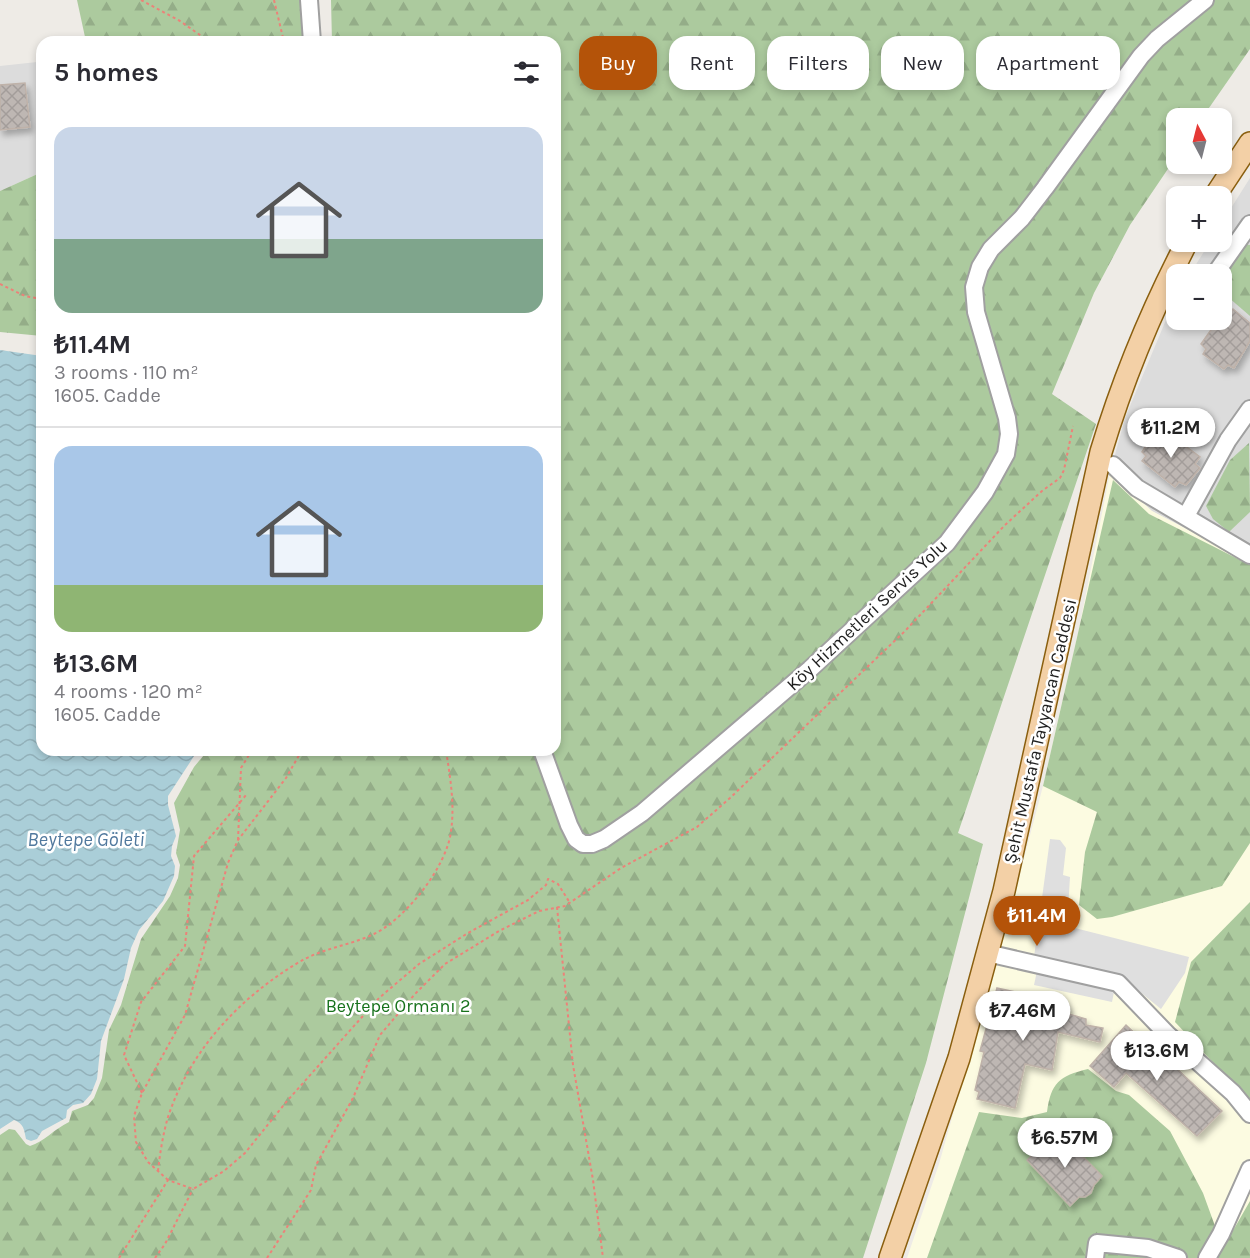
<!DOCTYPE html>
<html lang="en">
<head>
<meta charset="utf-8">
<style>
  body { margin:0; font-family:Karla,sans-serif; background:#f2f2f3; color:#2b2b33; height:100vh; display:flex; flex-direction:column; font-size:22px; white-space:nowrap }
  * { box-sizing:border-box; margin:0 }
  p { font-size:20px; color:#7c7c81 }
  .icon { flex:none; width:33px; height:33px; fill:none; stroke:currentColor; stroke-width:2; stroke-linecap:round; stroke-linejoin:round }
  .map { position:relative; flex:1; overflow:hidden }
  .drawer { position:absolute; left:36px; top:36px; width:525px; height:720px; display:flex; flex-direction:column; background:#fff; border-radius:18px; box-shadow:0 3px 9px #0003 }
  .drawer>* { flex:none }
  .top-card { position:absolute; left:579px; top:36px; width:570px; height:54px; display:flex; gap:12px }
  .needle { width:39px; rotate:353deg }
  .buttons { position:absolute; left:1166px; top:108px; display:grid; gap:12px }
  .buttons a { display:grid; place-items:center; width:66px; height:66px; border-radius:12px; background:#fff; box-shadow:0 3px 9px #0003; font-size:30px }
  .price { position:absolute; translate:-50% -51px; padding:0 14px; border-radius:21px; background:#fff; color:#222; font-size:20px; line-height:39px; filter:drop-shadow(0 2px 3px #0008) }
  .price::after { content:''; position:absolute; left:50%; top:36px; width:18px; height:14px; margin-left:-9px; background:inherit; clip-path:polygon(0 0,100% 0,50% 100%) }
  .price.selected { background:#b45309; color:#fff }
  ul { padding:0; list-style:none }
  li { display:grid; align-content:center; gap:12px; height:318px; padding:0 18px }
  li+li { border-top:2px solid #e1e1e2 }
  li span { display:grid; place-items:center; height:186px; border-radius:18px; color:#555 }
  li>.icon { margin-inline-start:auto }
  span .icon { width:108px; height:108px; fill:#fffc; stroke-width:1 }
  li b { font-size:26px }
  h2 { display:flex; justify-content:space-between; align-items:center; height:72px; padding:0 18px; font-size:26px }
  .tag { padding:0 21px; border-radius:18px; background:#fff; box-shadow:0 3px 9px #0003; font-size:21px; line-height:54px }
  .tag.selected { background:#b45309; color:#fff }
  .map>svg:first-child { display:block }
  .residential { fill:#dcdcdc }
  .education { fill:#fcfbe1 }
  .forest { fill:url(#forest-firs) }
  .parking { fill:#dfdfdf }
  .water { fill:url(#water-waves) }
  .building { fill:url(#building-cross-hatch); stroke:#bfb2a9; stroke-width:1.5; filter:url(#shadow) }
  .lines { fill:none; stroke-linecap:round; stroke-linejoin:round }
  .minor-casing { stroke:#a0a0a0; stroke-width:20 }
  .major-casing { stroke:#8a5f0f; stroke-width:24 }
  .path { stroke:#ec8279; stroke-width:2; stroke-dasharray:3 3; stroke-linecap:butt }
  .minor { stroke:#fff; stroke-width:16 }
  .major { stroke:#f3d0a6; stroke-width:21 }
  .labels { text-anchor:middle; stroke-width:5; stroke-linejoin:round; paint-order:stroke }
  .street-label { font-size:18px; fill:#1f1f1f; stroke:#fff }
  .park-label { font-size:18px; fill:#17721c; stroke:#fff }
  .water-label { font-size:20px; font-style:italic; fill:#51799e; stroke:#fff }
</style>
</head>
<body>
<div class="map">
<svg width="1250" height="1258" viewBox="0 0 1250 1258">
  <defs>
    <pattern id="forest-firs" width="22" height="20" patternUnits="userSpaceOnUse" patternTransform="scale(1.5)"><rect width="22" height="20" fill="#acca9e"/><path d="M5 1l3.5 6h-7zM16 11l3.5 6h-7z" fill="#94ad88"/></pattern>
    <pattern id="water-waves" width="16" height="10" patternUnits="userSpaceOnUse" patternTransform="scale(1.5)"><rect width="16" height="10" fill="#aaced8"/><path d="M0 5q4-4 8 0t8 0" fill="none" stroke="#92b0b9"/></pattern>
    <pattern id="building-cross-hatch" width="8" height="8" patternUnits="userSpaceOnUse" patternTransform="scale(1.5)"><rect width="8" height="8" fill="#beb7b3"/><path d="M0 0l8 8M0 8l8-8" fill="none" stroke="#a39d9a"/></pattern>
    <filter id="shadow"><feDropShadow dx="3" dy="5" stdDeviation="3" flood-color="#0004"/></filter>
  </defs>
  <rect width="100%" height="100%" fill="#eeebe6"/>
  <g class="residential">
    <polygon points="37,62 42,99 42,172 0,191 0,66"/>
    <polygon points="1250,178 1250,562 1152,511 1110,473 1125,418 1176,296 1176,320 1221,320 1221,274 1190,274 1210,242 1221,242 1221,224"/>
  </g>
  <polygon class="education" points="1110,473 1152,511 1250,562 1250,1258 907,1258 939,1164 1003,938 1043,786 1079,629"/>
  <g class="forest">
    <polygon points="77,0 302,0 307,42 84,42 85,37"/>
    <path d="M331,0h919v49l-48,69h-26v39l-46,68 -36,68 -42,101 44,30 -138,409 25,11 -57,219 -63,195h-863v-123l9,-6 6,1 11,14 4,2c14,-4 24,-17 39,-24l3,-11 16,-6 6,-7 8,-20 7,-48 12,-25 20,-66 29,-43 8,-18 2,-13 -4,-12 4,-23 -6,-27 20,-36 14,-17h347v-708h-223z"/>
    <polygon points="42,172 42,336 0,332 0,191"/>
    <polygon points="1244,244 1250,245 1250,316 1221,291 1221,284"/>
    <polygon points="1249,443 1250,512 1229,532 1213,519 1206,506 1230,460"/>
    <polygon points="1113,480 1149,514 1250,565 1250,843 1222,886 1112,917 1097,919 1079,905 1085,852 1097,812 1043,786"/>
    <polygon points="1250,902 1250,1102 1175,1022 1191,962"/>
    <path d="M1088,1069l28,22 13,4 41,36 33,62 20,55 27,-47v57h-323l52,-146 43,6 25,-6c4,-29 12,-36 41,-43z"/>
  </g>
  <g class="parking">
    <polygon points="1050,839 1060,840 1066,848 1063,875 1070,877 1067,926 1189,957 1185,973 1161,1009 1123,978 1034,957"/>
    <polygon points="1037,971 1115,987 1112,1002 1034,985"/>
  </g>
  <path class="water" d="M0,350l42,6v394h156l-30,46v9l8,31 -4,10 -1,10 4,10 -1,10 -11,25 -24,29 -8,18 -7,31 -23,62 -4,38 -6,15 -8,9 -10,2 -6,5 -1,8 -24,13 -5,8 -6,2 -5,-2c-2,-10 -2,-15 -12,-19l-14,9z"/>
  <g class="building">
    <polygon points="25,83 30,127 0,130 0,85"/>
    <polygon points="1233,309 1250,323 1250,341 1234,368 1228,365 1224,369 1203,354 1206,349 1201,344 1218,320 1221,320 1223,312 1228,314"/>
    <polygon points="1164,430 1200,457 1195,464 1200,468 1186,485 1179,482 1175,487 1142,461 1146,456 1142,452 1154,433 1159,436"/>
    <polygon points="997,988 1061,1002 1061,1004 1069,1006 1069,1014 1086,1019 1086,1025 1103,1028 1100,1042 1058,1032 1052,1070 1025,1064 1015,1108 977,1099 979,1092 975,1090 984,1052 980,1051"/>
    <polygon points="1126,1025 1143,1041 1131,1056 1142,1068 1161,1054 1222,1111 1197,1136 1126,1073 1114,1087 1090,1066"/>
    <polygon points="1058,1131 1102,1176 1094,1185 1091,1193 1085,1197 1079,1197 1070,1206 1027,1160"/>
  </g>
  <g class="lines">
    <defs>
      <g id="minor">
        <polyline points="309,0 312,42"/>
        <polyline points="1215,274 1250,224"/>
        <polyline points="1113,465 1137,488 1250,555"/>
        <polyline points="1186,516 1228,440 1250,409"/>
        <polyline points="542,750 569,825 576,839 583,844 592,844 604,839 642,813 810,669 947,543 985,492 1006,454 1009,434 1007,418 976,312 974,287 980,267 991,249 1022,218 1045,188 1141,56 1157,39 1205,0"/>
        <polyline points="987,953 1118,983 1168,1035 1233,1093 1250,1114"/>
        <polyline points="1095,1258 1097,1243 1148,1248 1178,1258"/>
        <polyline points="1207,1258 1221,1234 1250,1169"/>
      </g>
      <g id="major">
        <polyline points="1215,196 1250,143"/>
        <path d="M890,1258l69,-200 45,-167 97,-439c22,-73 51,-143 86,-210"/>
      </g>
    </defs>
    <use href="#minor" class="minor-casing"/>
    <use href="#major" class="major-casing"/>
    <g class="path">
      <polyline points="141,0 180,21 210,42"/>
      <polyline points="274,0 284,42"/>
      <polyline points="0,284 25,296 42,299"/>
      <polyline points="238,840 241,768 252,750"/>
      <polyline points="557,907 573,1065 593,1180 603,1258"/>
      <polyline points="142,1093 124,1055 141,1002 185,946 194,856 247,794"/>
      <path d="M158,1171c2,-18 5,-37 10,-54 22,-67 73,-121 133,-156 23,-13 50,-16 73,-27 31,-15 73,-67 77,-103 4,-27 -1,-54 -5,-81"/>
      <polyline points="168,1180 148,1162 136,1142 134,1116 142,1093 185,1015 228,863 238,840 286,778 302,750"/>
      <polyline points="119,1258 168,1180 193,1189 224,1171 245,1153 287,1101 379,998 419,964 468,933 528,900 546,885 548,879 558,884 570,903"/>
      <polyline points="155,1258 165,1244 193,1189"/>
      <polyline points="267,1258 311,1190 316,1165 353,1098 380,1035 415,994 445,964 499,931 539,911 565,906 621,868 697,827 730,798 905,631 1005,525 1042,491 1060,478 1064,470 1073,426"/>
    </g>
    <use href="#minor" class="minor"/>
    <use href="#major" class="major"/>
  </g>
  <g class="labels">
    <g class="street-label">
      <text transform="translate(867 615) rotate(-43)" y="6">Köy Hizmetleri Servis Yolu</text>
      <text transform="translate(1040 731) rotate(-77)" y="6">Şehit Mustafa Tayyarcan Caddesi</text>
    </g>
    <g class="park-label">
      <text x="398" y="1012">Beytepe Ormanı 2</text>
    </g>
    <g class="water-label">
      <text x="86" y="846">Beytepe Göleti</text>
    </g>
  </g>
</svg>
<div class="buttons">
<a><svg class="needle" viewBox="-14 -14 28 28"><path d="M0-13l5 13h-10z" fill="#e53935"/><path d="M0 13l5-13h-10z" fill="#7c7c81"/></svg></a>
<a>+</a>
<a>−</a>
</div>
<b class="price" style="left:1171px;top:459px">₺11.2M</b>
<b class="price selected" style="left:1037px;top:947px">₺11.4M</b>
<b class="price" style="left:1023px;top:1042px">₺7.46M</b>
<b class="price" style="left:1157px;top:1082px">₺13.6M</b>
<b class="price" style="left:1065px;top:1169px">₺6.57M</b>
<div class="top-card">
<a class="tag selected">Buy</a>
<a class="tag">Rent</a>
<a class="tag">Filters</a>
<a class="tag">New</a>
<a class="tag">Apartment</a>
</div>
<section class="drawer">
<h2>5 homes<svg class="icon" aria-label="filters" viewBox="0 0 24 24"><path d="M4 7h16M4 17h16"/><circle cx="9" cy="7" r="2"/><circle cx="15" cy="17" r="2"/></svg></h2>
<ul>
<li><span style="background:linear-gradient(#c9d6e8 60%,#7fa58c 0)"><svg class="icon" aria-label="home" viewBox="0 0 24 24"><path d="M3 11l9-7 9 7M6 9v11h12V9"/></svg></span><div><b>₺11.4M</b><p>3 rooms · 110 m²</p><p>1605. Cadde</p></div></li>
<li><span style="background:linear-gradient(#a9c7e8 75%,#8fb573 0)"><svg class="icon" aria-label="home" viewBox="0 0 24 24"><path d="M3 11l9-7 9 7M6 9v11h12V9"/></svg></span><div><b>₺13.6M</b><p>4 rooms · 120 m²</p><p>1605. Cadde</p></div></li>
</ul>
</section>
</div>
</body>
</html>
